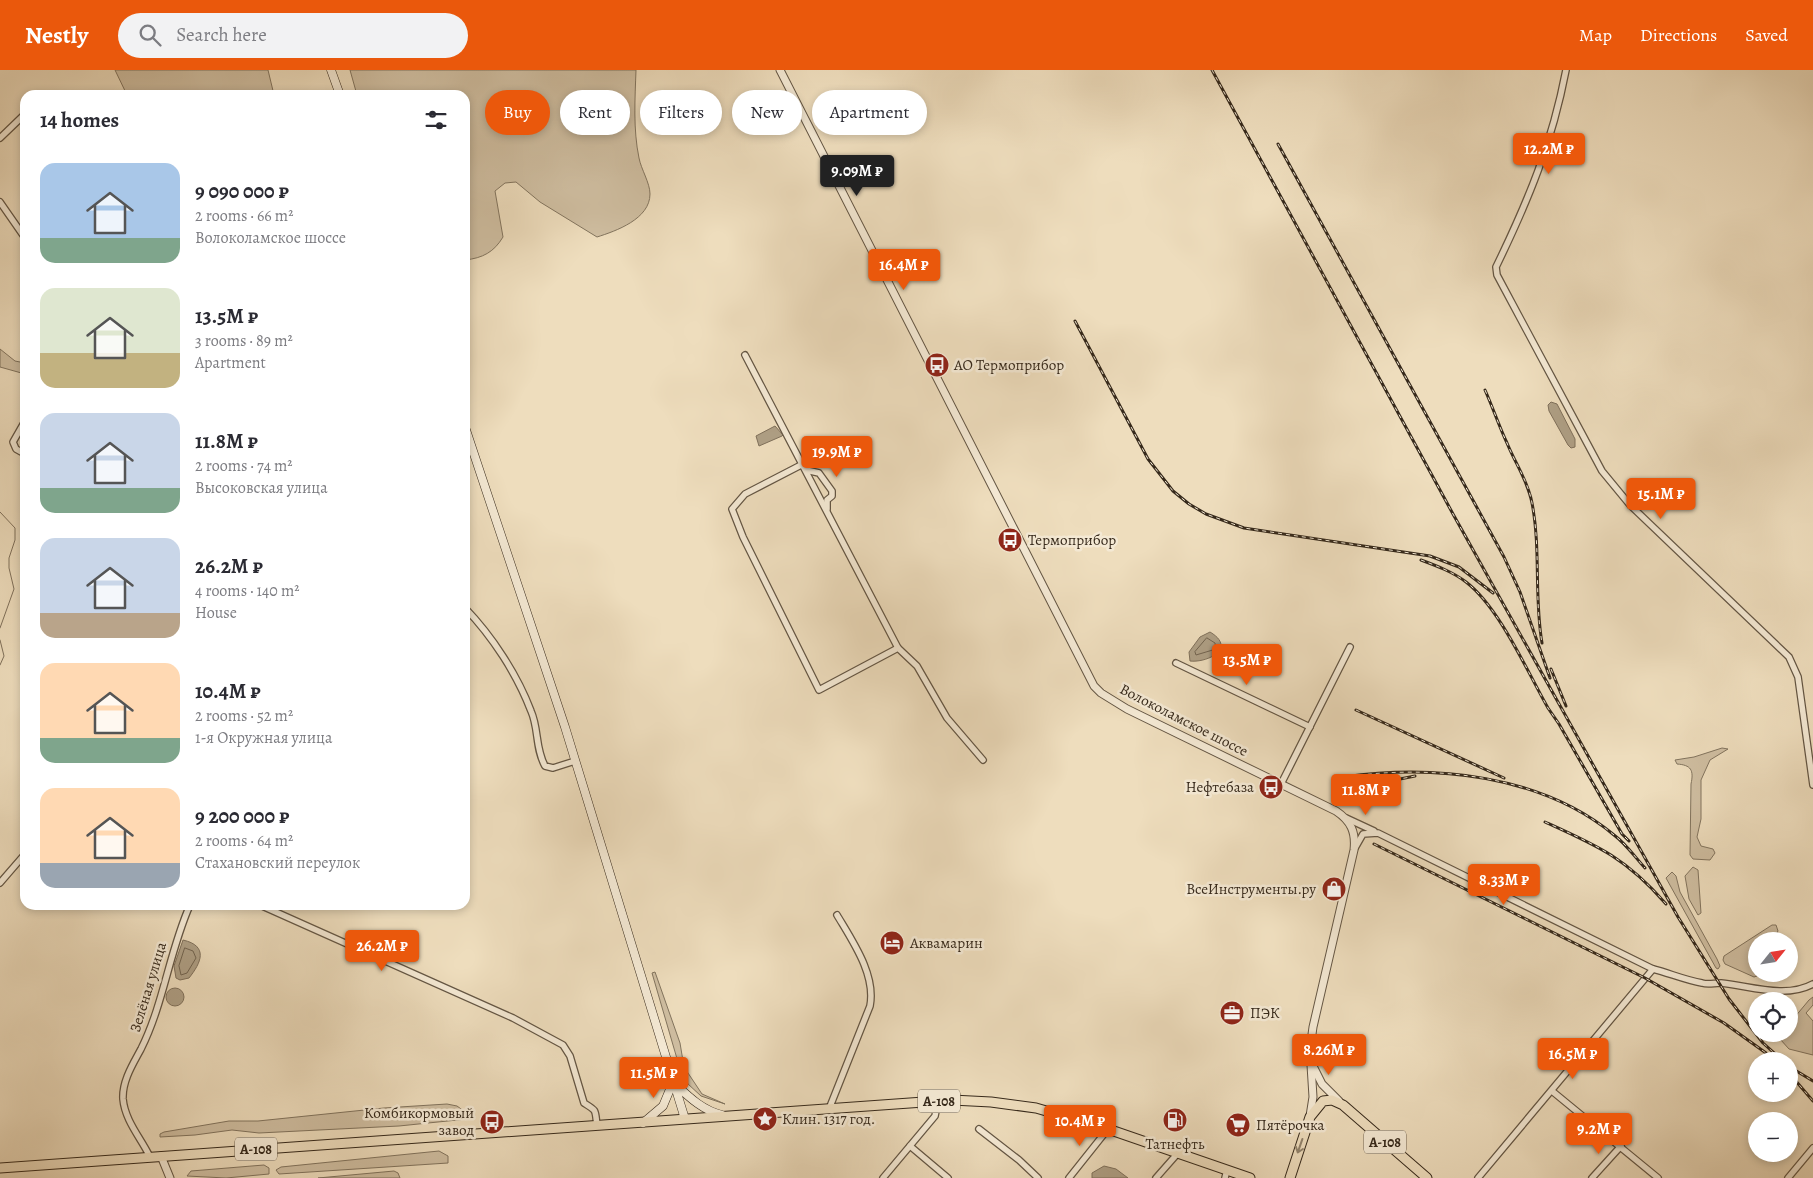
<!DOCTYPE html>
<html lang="en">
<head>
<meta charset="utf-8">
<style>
  body { margin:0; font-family:Alegreya,serif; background:#f2f2f3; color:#2b2b33; height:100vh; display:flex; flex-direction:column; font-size:19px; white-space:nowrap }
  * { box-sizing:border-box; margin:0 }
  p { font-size:16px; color:#7c7c81 }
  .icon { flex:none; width:28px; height:28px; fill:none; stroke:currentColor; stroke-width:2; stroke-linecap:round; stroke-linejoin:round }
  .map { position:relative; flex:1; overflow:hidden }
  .details { position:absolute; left:20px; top:20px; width:450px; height:820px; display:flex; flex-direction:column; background:#fff; border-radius:15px; box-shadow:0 2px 8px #0003 }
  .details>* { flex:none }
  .top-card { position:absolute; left:485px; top:20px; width:475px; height:45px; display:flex; gap:10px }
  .needle { width:32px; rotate:60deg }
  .controls { position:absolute; left:1748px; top:862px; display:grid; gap:10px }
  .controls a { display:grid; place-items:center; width:50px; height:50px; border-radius:50%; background:#fff; box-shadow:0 2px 8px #0003; font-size:25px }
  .price { position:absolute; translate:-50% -42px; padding:0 11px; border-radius:5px; background:#ea580c; color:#fff; font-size:16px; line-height:32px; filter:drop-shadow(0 1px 2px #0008) }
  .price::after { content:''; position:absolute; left:50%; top:30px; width:15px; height:11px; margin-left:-8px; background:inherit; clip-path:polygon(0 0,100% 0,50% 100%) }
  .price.active { background:#222; color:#fff }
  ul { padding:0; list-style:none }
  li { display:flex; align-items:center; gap:15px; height:125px; padding:0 20px }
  li span { display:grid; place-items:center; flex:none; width:140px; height:100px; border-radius:15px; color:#555 }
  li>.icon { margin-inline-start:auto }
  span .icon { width:60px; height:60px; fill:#fffc; stroke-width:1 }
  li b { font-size:21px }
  h2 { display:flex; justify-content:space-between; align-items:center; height:60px; padding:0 20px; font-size:21px }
  .tag { padding:0 18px; border-radius:22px; background:#fff; box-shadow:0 2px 8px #0003; font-size:18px; line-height:45px }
  .tag.active { background:#ea580c; color:#fff }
  header { display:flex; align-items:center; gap:30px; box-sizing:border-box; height:70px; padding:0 25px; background:#ea580c; color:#fff }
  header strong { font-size:24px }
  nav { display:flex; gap:28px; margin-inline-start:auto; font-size:18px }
  .search { width:350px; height:45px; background:#f2f2f3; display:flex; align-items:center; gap:12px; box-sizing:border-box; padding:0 18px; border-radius:28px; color:#7c7c81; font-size:19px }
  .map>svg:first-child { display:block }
  .green { fill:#cfbea1; stroke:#82745e }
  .water { fill:#afa086; stroke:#7f705b }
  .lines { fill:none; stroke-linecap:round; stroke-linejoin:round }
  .shore { stroke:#726450; stroke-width:1 }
  .stream { stroke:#7f705b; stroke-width:1 }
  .minor-casing { stroke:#645644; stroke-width:8 }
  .tertiary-casing { stroke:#645644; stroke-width:9 }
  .secondary-casing { stroke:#36291b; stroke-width:9 }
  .trunk-casing { stroke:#36291b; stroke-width:11 }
  .minor { stroke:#f4e9d4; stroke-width:5.5 }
  .tertiary { stroke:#f4e9d4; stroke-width:7 }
  .secondary { stroke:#f4e9d4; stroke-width:8 }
  .trunk { stroke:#eeddbd; stroke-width:9 }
  .rail-casing { stroke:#36291b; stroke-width:3 }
  .rail { stroke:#f4e9d4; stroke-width:1; stroke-dasharray:4; stroke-linecap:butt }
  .oneway { stroke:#92836c }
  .labels { text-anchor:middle; stroke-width:5; stroke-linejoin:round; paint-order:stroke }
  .shield { fill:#f4e9d4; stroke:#6f6352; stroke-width:1 }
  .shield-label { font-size:14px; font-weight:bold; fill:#36291b }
  .poi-label { font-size:15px; fill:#36291b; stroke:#f4e9d4; text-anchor:start }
  .street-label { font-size:15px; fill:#36291b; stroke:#f4e9d4 }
</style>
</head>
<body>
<header>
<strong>Nestly</strong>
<div class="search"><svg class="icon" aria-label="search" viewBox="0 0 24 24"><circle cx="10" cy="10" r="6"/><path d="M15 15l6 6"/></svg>Search here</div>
<nav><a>Map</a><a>Directions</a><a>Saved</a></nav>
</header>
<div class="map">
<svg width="1813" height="1108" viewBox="0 0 1813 1108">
  <rect width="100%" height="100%" fill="#eeddbd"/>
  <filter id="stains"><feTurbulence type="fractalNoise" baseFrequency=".004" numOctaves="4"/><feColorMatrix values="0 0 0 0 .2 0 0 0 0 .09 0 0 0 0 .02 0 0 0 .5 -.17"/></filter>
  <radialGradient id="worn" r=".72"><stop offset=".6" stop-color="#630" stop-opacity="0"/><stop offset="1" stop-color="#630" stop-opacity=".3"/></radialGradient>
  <g class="green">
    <polygon points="115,0 268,0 274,25 127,25"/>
    <path d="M350,0h286c-1,29 -3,59 3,88 2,11 11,25 11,36 0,25 -34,37 -53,43l-57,-35 -24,-20 -11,1 -10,8 8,46c-9,15 -20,21 -38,23v-165h-108z"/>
    <polygon points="0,279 15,291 25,293 25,304 0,297"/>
    <path d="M1722,678l6,1 -18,11 -9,20v39l-4,18 4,9 12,3 2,4 -5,7 -17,-1 -3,-4 1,-71c3,-14 0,-19 -14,-20l-2,-4 19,-3z"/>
    <polygon points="1693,797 1698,800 1701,843 1698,845 1689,829 1685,806"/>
    <polygon points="1672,802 1676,806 1680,822 1717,889 1720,896 1718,899 1716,898 1666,808"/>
    <polygon points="1772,855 1776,855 1778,861 1772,871 1756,871 1757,906 1754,907 1725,894 1723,890 1724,886"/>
    <polygon points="655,902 680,973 684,997 702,1024 725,1034 701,1026 688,1014 680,999 652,903"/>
    <polygon points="1813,927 1813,935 1806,943 1813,951 1813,985 1789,979 1780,969 1781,964 1789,964 1789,954 1809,930"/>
    <polygon points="447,1034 457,1036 468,1044 467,1049 399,1056 259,1063 232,1060 195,1065 160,1067 160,1064 164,1062 229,1051 258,1051 384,1038"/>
    <polygon points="439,1081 448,1086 448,1093 279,1104 276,1100 281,1097"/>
    <polygon points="264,1095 269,1098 269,1104 226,1108 187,1106 191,1101"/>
    <polygon points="394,1101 398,1103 400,1108 318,1108"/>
  </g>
  <g class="water">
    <polygon points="1551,332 1557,334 1575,369 1575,377 1571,378 1568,375 1549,341 1548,335"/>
    <polygon points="775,356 783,365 782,366 759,376 756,366"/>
    <path d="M1210,562c27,16 -2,31 -20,29l-1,-9 11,-15z"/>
    <path d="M183,870c26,6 18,23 6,38l-9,2 -4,-2 -2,-12z"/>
    <circle cx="175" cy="927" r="9"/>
    <polygon points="1104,1096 1116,1099 1128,1108 1092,1108 1092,1103"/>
  </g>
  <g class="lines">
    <g class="shore">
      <polygon points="1207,568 1215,573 1216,579 1196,585 1195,582"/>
      <polygon points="185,878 193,881 196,888 187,903 181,905 179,896"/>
    </g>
    <g class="stream">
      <polyline points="0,442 15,458 15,470 9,488 9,498 14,519 0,558"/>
      <polyline points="0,570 4,586 0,595"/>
    </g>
    <defs>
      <g id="minor">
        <path d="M1566,0c-14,73 -37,129 -70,197l1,8 105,196 28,34 159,152 9,20 15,108"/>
        <polyline points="0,68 25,44"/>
        <polyline points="0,132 25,168"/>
        <polyline points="745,285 898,578"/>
        <polyline points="25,351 13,372 16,379 25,384"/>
        <polyline points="803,394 745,424 732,439 743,467 819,620 898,578 917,596 947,648 983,690"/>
        <polyline points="806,400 819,403 832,421 832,426 827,430 827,439"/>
        <path d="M465,538c27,28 52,66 66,103 8,18 4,37 14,55l8,2 22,-7"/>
        <polyline points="1176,593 1310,657"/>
        <polyline points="1281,714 1350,577"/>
        <polyline points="1346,748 1374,761"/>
        <path d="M1355,778l8,-14 15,-1 275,136c16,4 32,11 49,14 6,2 12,0 19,0 29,3 65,16 92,1"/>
        <polyline points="0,813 25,784"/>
        <path d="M260,835l253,113 50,27 7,11 14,47c13,8 11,6 13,23"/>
        <polyline points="1552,1021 1658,1108"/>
        <path d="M829,1039l41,-103c6,-31 -17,-64 -33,-91"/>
        <polyline points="979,1059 1019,1090 1038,1108"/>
        <polyline points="910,1076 948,1108"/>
        <path d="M150,1087c-9,-19 -25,-36 -27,-58 -1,-18 10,-35 18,-50 23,-46 28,-97 49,-144"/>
        <polyline points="883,1108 935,1046 938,1031"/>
        <polyline points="1069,1108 1108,1059"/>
        <polyline points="1156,1108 1178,1083"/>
        <polyline points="1225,1108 1227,1100"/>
        <polyline points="1478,1108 1653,899"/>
        <polyline points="1592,1108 1621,1076"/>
        <polyline points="1788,1108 1813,1078"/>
      </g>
      <g id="tertiary">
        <path d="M780,0l314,616 7,7 26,16 209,102c15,10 20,21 18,39l-41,177 -3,22 3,48 -3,19"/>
        <polyline points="1313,996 1322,1014 1339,1031"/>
        <polyline points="161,1086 170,1108"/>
      </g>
      <g id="secondary">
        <polyline points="331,0 340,25"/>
        <polyline points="465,357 565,657 685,1049"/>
        <path d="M674,1013c15,14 28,27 48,32"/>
        <polyline points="643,1053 663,1036 673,1012"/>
      </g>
      <g id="trunk">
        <polyline points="0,1098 952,1030 991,1032 1036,1038 1108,1059 1250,1108"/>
        <polyline points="1290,1108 1310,1047 1323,1031 1332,1030 1343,1035 1427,1108"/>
      </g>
    </defs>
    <use href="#minor" class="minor-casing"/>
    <use href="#tertiary" class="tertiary-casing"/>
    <use href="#secondary" class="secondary-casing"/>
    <use href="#trunk" class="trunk-casing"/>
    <use href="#minor" class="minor"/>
    <use href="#tertiary" class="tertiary"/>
    <use href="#secondary" class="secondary"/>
    <use href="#trunk" class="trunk"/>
    <defs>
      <g id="rail">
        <polyline points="1212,0 1453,444 1678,847 1729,929 1763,973 1783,991"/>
        <polyline points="1278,74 1504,487 1520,522 1550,608"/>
        <polyline points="1075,251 1148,389 1173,421 1189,434 1206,444 1244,458 1430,486 1459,497 1493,523"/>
        <path d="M1485,320c8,18 14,36 22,53 8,20 21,38 25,60 9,46 2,94 10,140"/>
        <path d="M1421,490c16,6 32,12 45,22 33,25 61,89 82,126l11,16 63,110 7,7"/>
        <polyline points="1551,599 1566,636"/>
        <polyline points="1356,640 1504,708"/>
        <path d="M1344,707c90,-13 198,-2 270,58 12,9 21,22 31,33"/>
        <polyline points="1352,730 1395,710 1415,706"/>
        <path d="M1545,752c53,24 81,36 121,82"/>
        <polyline points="1374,774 1645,908 1724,953 1766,983"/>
        <polyline points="1793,999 1813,1011"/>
        <polyline points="1789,1003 1813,1031"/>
      </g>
    </defs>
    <use href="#rail" class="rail-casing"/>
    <use href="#rail" class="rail"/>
  </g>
  <defs><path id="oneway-shaft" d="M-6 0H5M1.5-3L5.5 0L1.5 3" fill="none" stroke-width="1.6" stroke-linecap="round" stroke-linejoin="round" transform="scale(1.25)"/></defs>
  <use class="oneway" href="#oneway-shaft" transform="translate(1300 1076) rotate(109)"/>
  <defs>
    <symbol id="bus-disc" viewBox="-11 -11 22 22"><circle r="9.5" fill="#8f2418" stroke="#f4e9d4"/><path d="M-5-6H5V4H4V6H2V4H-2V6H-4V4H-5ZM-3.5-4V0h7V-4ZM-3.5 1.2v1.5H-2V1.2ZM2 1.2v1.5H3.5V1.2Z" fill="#fff"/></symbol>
    <symbol id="shop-disc" viewBox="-11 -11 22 22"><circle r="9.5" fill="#8f2418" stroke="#f4e9d4"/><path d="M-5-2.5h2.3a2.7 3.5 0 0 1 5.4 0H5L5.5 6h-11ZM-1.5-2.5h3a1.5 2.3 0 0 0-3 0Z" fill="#fff"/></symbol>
    <symbol id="hotel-disc" viewBox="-11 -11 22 22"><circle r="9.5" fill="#8f2418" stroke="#f4e9d4"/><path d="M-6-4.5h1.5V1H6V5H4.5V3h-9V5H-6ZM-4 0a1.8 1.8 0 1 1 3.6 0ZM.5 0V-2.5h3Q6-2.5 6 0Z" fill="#fff"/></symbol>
    <symbol id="office-disc" viewBox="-11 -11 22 22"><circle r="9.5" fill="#8f2418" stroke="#f4e9d4"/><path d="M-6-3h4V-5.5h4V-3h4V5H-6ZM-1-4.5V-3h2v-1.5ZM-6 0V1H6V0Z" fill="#fff"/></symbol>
    <symbol id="sight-disc" viewBox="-11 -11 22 22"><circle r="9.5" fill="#8f2418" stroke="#f4e9d4"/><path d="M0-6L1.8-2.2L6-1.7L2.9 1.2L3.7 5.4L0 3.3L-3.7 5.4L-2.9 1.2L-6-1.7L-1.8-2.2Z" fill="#fff"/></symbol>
    <symbol id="fuel-disc" viewBox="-11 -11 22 22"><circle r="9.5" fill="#8f2418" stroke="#f4e9d4"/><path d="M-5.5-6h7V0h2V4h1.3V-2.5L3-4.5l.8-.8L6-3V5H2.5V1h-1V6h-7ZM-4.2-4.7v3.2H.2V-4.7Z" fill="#fff"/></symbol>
    <symbol id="supermarket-disc" viewBox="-11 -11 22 22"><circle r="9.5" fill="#8f2418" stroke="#f4e9d4"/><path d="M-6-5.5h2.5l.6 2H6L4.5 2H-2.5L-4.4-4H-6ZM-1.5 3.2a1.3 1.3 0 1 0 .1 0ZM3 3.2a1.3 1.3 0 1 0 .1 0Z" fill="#fff"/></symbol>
  </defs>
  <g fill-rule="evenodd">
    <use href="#bus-disc" x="923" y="281" width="28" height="28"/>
    <use href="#bus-disc" x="996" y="456" width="28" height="28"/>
    <use href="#bus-disc" x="1257" y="703" width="28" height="28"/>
    <use href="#shop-disc" x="1320" y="805" width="28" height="28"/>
    <use href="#hotel-disc" x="878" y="859" width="28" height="28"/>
    <use href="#office-disc" x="1218" y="929" width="28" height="28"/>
    <use href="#sight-disc" x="751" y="1035" width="28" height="28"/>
    <use href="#fuel-disc" x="1161" y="1036" width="28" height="28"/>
    <use href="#bus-disc" x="478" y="1038" width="28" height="28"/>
    <use href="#supermarket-disc" x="1224" y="1041" width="28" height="28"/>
  </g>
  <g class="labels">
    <g class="shield">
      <rect x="918" y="1019.5" width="42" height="23" rx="4"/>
      <rect x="1364" y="1060.5" width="42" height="23" rx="4"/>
      <rect x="235" y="1067.5" width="42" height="23" rx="4"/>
    </g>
    <g class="shield-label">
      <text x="939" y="1036">А-108</text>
      <text x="1385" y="1077">А-108</text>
      <text x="256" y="1084">А-108</text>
    </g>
    <g class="poi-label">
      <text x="954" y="300">АО Термоприбор</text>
      <text x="1028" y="475">Термоприбор</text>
      <text x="1254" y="722" text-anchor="end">Нефтебаза</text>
      <text x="1316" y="824" text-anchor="end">ВсеИнструменты.ру</text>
      <text x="910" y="878">Аквамарин</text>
      <text x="1250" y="948">ПЭК</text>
      <text x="474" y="1048" text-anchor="end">Комбикормовый<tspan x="474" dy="17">завод</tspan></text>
      <text x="782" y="1054">Клин. 1317 год.</text>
      <text x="1256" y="1060">Пятёрочка</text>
      <text x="1175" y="1079" text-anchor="middle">Татнефть</text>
    </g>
    <g class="street-label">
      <text transform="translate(1184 650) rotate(27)" y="5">Волоколамское шоссе</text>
      <text transform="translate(148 917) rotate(-73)" y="5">Зелёная улица</text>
    </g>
  </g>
  <rect width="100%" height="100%" filter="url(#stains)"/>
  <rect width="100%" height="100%" fill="url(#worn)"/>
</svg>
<div class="controls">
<a><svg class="needle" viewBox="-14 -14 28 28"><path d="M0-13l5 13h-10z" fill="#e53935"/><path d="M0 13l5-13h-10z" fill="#7c7c81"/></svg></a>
<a><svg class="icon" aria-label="locate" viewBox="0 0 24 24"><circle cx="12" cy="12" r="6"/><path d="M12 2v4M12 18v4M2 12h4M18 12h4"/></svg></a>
<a>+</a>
<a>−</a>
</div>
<b class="price" style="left:1549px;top:105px">12.2M ₽</b>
<b class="price active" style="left:857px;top:127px">9.09M ₽</b>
<b class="price" style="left:904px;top:221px">16.4M ₽</b>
<b class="price" style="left:837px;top:408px">19.9M ₽</b>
<b class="price" style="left:1661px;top:450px">15.1M ₽</b>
<b class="price" style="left:1247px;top:616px">13.5M ₽</b>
<b class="price" style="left:1366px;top:746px">11.8M ₽</b>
<b class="price" style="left:1504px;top:836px">8.33M ₽</b>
<b class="price" style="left:382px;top:902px">26.2M ₽</b>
<b class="price" style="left:1329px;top:1006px">8.26M ₽</b>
<b class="price" style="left:1573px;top:1010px">16.5M ₽</b>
<b class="price" style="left:654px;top:1029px">11.5M ₽</b>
<b class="price" style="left:1080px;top:1077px">10.4M ₽</b>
<b class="price" style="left:1599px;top:1085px">9.2M ₽</b>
<div class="top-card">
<a class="tag active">Buy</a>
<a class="tag">Rent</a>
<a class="tag">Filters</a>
<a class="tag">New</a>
<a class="tag">Apartment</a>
</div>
<section class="details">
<h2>14 homes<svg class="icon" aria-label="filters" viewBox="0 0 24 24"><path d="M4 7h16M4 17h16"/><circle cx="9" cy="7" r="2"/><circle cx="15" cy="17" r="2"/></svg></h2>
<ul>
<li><span style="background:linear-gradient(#a9c7e8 75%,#7fa58c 0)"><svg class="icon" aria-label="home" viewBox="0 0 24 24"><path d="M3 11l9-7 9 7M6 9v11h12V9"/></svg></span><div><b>9 090 000 ₽</b><p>2 rooms · 66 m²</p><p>Волоколамское шоссе</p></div></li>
<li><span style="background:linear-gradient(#dfe7d0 65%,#c2b280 0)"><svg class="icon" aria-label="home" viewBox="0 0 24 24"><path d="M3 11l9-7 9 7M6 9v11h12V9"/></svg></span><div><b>13.5M ₽</b><p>3 rooms · 89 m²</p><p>Apartment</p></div></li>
<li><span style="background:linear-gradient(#c9d6e8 75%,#7fa58c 0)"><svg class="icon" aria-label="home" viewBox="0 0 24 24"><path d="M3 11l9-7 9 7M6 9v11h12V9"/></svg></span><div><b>11.8M ₽</b><p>2 rooms · 74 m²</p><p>Высоковская улица</p></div></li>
<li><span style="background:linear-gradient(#c9d6e8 75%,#b9a48a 0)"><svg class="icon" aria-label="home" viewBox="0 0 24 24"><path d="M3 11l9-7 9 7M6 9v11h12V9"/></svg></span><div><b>26.2M ₽</b><p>4 rooms · 140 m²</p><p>House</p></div></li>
<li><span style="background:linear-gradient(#ffd9b3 75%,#7fa58c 0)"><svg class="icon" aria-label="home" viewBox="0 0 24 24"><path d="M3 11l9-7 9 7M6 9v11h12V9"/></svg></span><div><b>10.4M ₽</b><p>2 rooms · 52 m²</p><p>1-я Окружная улица</p></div></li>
<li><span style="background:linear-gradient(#ffd9b3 75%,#9aa5b1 0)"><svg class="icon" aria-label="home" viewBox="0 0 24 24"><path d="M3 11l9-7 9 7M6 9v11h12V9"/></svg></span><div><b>9 200 000 ₽</b><p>2 rooms · 64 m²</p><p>Стахановский переулок</p></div></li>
</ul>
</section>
</div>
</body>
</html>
